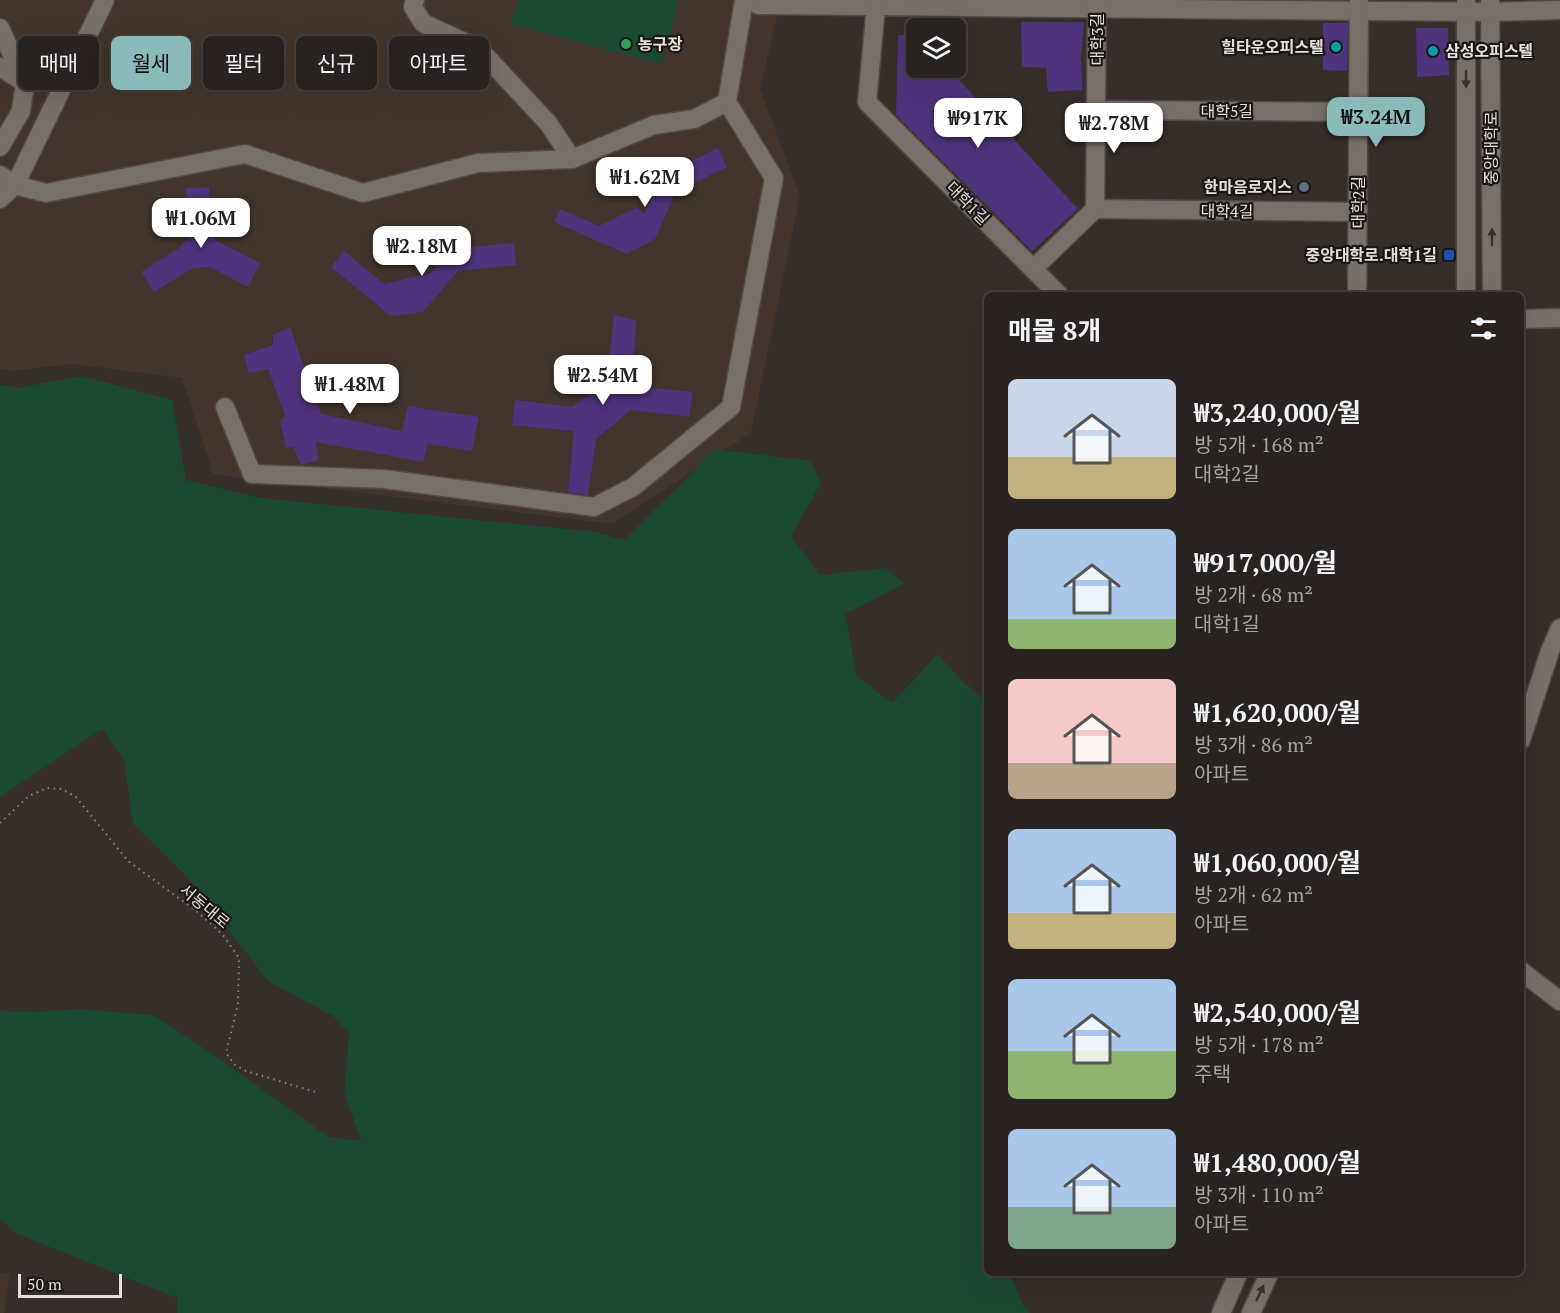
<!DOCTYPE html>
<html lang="ko">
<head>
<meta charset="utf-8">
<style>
  body { margin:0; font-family:"PT Serif","Noto Sans KR",serif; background:#342f2d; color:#f1f3f6; height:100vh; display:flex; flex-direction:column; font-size:22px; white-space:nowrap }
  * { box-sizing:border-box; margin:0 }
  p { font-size:20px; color:#a5a4a5 }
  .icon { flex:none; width:33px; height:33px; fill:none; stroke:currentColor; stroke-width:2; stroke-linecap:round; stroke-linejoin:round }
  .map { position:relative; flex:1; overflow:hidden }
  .panel { position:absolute; left:984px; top:292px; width:540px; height:984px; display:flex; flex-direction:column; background:#282220; border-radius:9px; box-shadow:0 6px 24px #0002,0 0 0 2px #443f3e }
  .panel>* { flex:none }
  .top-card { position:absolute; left:18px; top:36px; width:570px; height:54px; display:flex; gap:12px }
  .tools { position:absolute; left:906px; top:18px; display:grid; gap:12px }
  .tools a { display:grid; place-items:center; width:60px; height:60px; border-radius:9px; background:#282220; box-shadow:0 6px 24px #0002,0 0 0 2px #443f3e; font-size:30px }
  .scale { position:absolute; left:18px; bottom:15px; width:104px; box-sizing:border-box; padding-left:6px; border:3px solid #e3dfdc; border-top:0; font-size:16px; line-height:21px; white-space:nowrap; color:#e3dfdc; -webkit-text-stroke:4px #1a1715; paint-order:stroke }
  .price { position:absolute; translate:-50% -51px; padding:0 14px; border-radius:12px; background:#fff; color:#222; font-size:20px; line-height:39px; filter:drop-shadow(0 2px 3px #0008) }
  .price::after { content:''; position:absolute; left:50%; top:36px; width:18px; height:14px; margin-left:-9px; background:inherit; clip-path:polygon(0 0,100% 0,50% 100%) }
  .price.current { background:#8bbbb9; color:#111 }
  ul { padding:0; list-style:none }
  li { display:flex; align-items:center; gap:18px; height:150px; padding:0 24px }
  li span { display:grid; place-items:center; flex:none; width:168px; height:120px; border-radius:9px; color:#555 }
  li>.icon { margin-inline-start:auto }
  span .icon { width:72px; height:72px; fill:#fffc; stroke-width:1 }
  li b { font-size:26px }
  h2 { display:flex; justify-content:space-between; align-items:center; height:72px; padding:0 24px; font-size:26px }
  .pill { padding:0 21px; border-radius:9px; background:#282220; box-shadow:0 6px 24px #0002,0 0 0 2px #443f3e; font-size:21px; line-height:54px }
  .pill.current { background:#8bbbb9; color:#111 }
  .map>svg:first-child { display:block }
  .built { fill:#41352d }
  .green { fill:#1a4833 }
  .building { fill:#4e347c }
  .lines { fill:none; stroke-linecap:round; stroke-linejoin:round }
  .minor-casing { stroke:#504a47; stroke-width:21 }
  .path { stroke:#898480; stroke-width:2; stroke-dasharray:1.5 4.5; stroke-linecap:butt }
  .minor { stroke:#78706b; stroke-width:18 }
  .oneway { fill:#36322f }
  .leisure-dot { fill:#2e9e5b; stroke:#1a1715; stroke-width:2 }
  .culture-dot { fill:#0f9aa8; stroke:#1a1715; stroke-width:2 }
  .service-dot { fill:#5c6f8a; stroke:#1a1715; stroke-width:2 }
  .transit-dot { fill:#1a4fb4; stroke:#1a1715; stroke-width:2 }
  .labels { text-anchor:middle; stroke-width:4.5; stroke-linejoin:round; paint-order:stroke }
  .street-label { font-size:16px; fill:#e3dfdc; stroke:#1a1715 }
  .poi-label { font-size:16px; font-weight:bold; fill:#e3dfdc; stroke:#1a1715; text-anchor:end }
</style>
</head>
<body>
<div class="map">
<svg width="1560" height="1313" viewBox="0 0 1560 1313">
  <rect width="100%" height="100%" fill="#352e2a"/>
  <g class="built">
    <polygon points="0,0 781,0 760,89 800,196 751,433 612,524 213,474 182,378 73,364 10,371 0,369"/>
    <polygon points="0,1272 10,1274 4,1313 0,1313"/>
  </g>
  <g class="green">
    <polygon points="518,0 679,0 661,64 511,24"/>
    <polygon points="82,376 172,400 186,480 261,498 596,532 624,540 685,480 713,449 810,461 821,483 791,536 820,575 886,568 904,584 845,614 857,676 892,703 938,654 962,681 987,702 987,1274 1010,1274 1025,1309 1030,1313 177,1313 177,1298 15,1233 0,1218 0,1011 36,1012 78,1009 153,1015 201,1046 329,1137 361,1141 344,1092 349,1034 333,1016 268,981 189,879 133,824 124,760 102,729 0,797 0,385 17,388"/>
  </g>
  <g class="building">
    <polygon points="1021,22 1084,22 1081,58 1083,90 1048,92 1046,68 1022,67"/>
    <polygon points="1323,23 1348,23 1347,71 1323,70"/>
    <polygon points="1416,28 1448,28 1449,75 1417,77"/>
    <polygon points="898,35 916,35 916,68 948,68 1078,209 1032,251 896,115"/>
    <polygon points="718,148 727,167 676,192 655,239 627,254 554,222 560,209 599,226 637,207 644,214 662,176"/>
    <polygon points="209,187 210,234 217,241 260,263 248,287 210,267 193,268 154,292 141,272 179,248 188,238 186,188"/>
    <polygon points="514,243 516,265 458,271 423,312 391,316 331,267 344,251 384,284 431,273 449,249"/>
    <polygon points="614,315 636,320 632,386 693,392 689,417 631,410 596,439 588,495 568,492 574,431 512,425 515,400 572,407 607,381"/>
    <polygon points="290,327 321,414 402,431 408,406 479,417 472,451 428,444 423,462 316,442 319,460 301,465 293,447 286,448 280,421 285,416 268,369 249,373 244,355 273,345 273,335"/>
  </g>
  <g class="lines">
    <defs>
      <g id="minor">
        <polyline points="415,0 413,7 423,23 479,49 548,123 572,159"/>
        <polyline points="1490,0 1492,296"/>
        <polyline points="1466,2 1466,296"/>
        <polyline points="758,5 1490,12 1560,10"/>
        <polyline points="876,6 867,102 1060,296"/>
        <polyline points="0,28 25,83"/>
        <polyline points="0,67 25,83 21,111 0,147"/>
        <polyline points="1096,110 1358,112"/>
        <polyline points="0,175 15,185 46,193 245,154 363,193 478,163 572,159 654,125 694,119 727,102"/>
        <polyline points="0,199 15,185 105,0"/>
        <polyline points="1095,209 1358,212"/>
        <polyline points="1034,268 1095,209 1097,0"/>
        <polyline points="1357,296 1359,0"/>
        <polyline points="1521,319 1560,318"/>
        <polyline points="225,407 252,474 384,479 594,507 633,487 731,407 774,178 727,102 744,0"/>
        <polyline points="1521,740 1550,651 1560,628"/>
        <polyline points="1521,971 1560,1001"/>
        <polyline points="1221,1313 1238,1274"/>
        <polyline points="1251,1313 1269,1274"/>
      </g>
    </defs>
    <use href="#minor" class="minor-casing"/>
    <polyline class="path" points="0,823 29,796 47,788 62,789 76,797 128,861 195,910 223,935 239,958 238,1004 226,1053 235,1065 246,1071 319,1093"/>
    <use href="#minor" class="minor"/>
  </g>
  <defs><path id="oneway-solid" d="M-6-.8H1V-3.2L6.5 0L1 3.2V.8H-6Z" transform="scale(1.5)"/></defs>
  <g class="oneway">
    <use href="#oneway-solid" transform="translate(1466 79) rotate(90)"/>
    <use href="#oneway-solid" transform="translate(1492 237) rotate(-90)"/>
    <use href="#oneway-solid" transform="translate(1260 1293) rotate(-65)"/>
  </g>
  <circle class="leisure-dot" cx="626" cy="44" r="6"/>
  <g class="culture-dot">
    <circle cx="1336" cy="47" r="6"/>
    <circle cx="1433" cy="51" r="6"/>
  </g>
  <circle class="service-dot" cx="1304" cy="187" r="6"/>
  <rect class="transit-dot" x="1443" y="249" width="12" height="12" rx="3"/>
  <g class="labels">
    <g class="street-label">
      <text transform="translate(1097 39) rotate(-90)" y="6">대학3길</text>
      <text x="1227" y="117">대학5길</text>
      <text transform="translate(1491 148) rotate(-90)" y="6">중앙대학로</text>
      <text transform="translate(1358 202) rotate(-90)" y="6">대학2길</text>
      <text transform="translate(968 203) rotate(45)" y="6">대학1길</text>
      <text transform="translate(1227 211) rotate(1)" y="6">대학4길</text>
      <text transform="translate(205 906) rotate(40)" y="6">서동대로</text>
    </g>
    <g class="poi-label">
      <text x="638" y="50" text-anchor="start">농구장</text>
      <text x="1324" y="53">힐타운오피스텔</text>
      <text x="1445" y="57" text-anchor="start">삼성오피스텔</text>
      <text x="1292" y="193">한마음로지스</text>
      <text x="1437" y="261">중앙대학로.대학1길</text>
    </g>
  </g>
</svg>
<div class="tools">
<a><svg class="icon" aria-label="layers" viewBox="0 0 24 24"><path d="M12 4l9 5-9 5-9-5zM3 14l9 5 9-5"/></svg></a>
</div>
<div class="scale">50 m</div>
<b class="price current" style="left:1376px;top:148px">₩3.24M</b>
<b class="price" style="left:978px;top:149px">₩917K</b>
<b class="price" style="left:1114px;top:154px">₩2.78M</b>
<b class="price" style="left:645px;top:208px">₩1.62M</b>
<b class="price" style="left:201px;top:249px">₩1.06M</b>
<b class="price" style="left:422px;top:277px">₩2.18M</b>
<b class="price" style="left:603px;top:406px">₩2.54M</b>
<b class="price" style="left:350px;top:415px">₩1.48M</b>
<div class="top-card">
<a class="pill">매매</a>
<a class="pill current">월세</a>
<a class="pill">필터</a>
<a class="pill">신규</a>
<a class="pill">아파트</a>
</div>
<section class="panel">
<h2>매물 8개<svg class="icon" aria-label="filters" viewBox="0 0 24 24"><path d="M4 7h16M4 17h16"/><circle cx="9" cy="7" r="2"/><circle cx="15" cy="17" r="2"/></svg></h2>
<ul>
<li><span style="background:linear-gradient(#c9d6e8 65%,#c2b280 0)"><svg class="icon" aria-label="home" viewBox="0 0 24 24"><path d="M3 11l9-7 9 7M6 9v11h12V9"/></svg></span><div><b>₩3,240,000/월</b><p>방 5개 · 168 m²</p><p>대학2길</p></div></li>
<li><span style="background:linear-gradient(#a9c7e8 75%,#8fb573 0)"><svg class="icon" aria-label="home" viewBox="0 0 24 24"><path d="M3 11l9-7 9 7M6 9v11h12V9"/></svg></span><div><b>₩917,000/월</b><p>방 2개 · 68 m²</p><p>대학1길</p></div></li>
<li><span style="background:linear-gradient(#f6c9c9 70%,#b9a48a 0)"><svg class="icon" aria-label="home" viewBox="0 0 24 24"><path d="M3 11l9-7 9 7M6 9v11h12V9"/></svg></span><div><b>₩1,620,000/월</b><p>방 3개 · 86 m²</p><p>아파트</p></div></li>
<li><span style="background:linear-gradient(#a9c7e8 70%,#c2b280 0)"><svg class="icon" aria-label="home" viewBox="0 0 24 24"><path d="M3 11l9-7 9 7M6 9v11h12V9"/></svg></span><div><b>₩1,060,000/월</b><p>방 2개 · 62 m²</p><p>아파트</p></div></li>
<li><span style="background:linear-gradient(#a9c7e8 60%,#8fb573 0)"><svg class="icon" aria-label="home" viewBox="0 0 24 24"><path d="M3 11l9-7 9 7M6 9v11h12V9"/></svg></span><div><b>₩2,540,000/월</b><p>방 5개 · 178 m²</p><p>주택</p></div></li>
<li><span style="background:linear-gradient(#a9c7e8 65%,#7fa58c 0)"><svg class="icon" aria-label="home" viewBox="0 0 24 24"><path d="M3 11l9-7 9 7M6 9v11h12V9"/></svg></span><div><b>₩1,480,000/월</b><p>방 3개 · 110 m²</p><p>아파트</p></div></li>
</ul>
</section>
</div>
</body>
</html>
